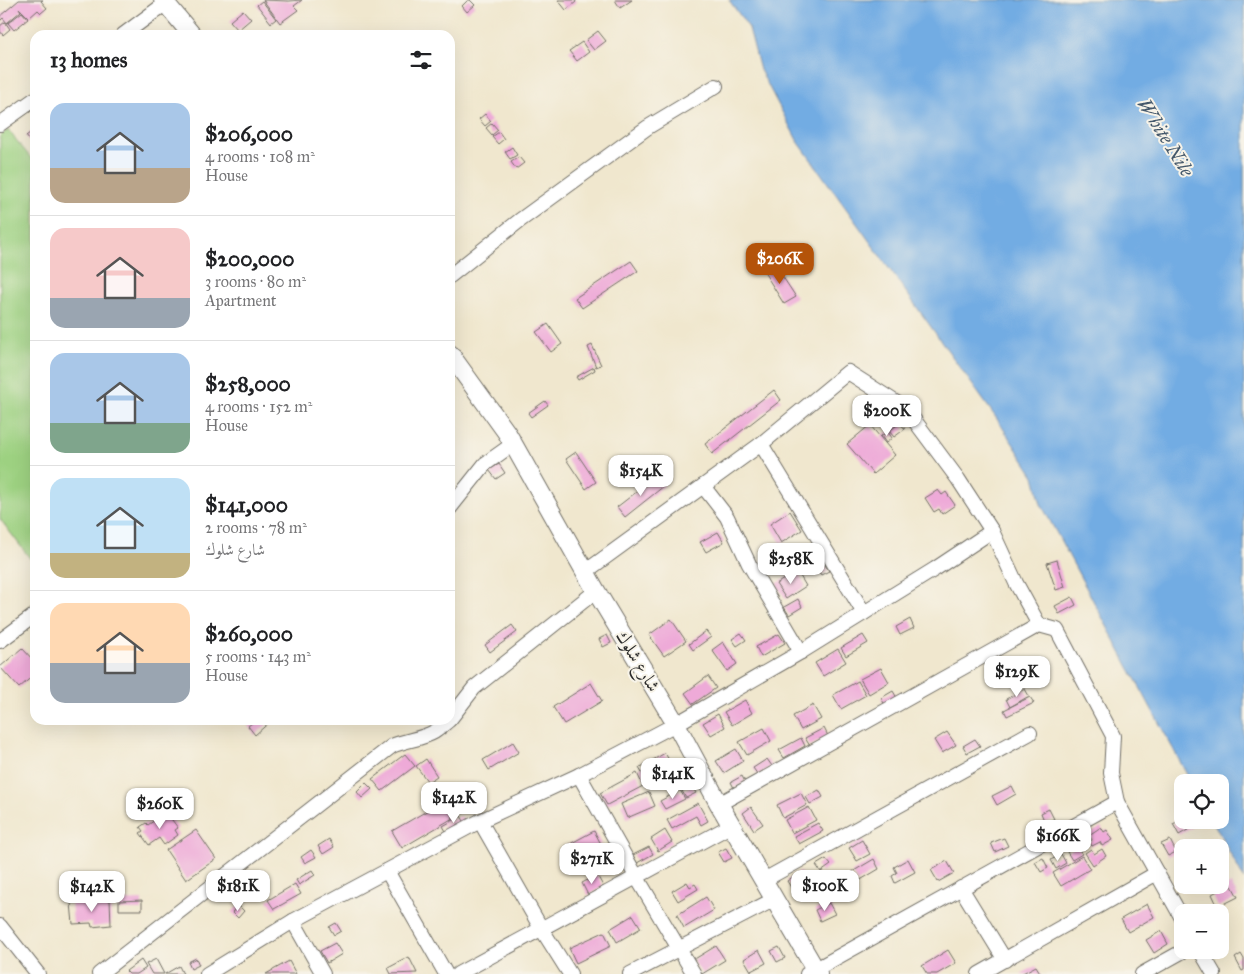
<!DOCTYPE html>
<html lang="en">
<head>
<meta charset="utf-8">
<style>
  body { margin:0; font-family:"IM FELL Great Primer",Amiri,serif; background:#f6f6f6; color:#202124; height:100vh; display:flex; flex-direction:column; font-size:19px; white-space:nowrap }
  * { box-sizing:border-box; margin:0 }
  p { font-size:16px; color:#757577 }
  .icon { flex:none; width:28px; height:28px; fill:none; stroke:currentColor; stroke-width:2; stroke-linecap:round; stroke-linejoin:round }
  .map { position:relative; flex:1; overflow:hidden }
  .sheet { position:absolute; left:30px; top:30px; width:425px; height:695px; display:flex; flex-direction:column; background:#fff; border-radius:15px; box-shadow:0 5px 20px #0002 }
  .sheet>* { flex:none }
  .buttons { position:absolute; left:1174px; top:774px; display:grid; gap:10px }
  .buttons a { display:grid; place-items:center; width:55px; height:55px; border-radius:10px; background:#fff; box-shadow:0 5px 20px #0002; font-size:25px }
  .price { position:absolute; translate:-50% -42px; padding:0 11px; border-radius:10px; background:#fff; color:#222; font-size:16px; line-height:32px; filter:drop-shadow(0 1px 2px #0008) }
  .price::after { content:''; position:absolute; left:50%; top:30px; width:15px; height:11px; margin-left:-8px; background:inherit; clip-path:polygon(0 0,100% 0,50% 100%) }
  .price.current { background:#b45309; color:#fff }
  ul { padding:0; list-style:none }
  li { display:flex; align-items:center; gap:15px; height:125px; padding:0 20px }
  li+li { border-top:1px solid #e0e0e0 }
  li span { display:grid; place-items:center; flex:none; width:140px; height:100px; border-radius:15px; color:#555 }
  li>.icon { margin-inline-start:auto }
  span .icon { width:60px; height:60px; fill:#fffc; stroke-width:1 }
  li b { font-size:21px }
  h2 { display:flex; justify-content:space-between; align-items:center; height:60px; padding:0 20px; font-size:21px }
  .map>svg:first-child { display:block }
  .green { fill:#9dd181; stroke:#647e56 }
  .water { fill:#72ace3; stroke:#4e6c87 }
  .building { fill:#eeaad8 }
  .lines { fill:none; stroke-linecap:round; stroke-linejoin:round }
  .minor-casing { stroke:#706d64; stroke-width:16 }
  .tertiary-casing { stroke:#706d64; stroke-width:20 }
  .minor { stroke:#fff; stroke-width:14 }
  .tertiary { stroke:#fff; stroke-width:18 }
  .labels { text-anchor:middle; stroke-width:4; stroke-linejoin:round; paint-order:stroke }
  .street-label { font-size:18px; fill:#2b2b2b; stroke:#f7f3e8 }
  .water-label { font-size:19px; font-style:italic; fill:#44586b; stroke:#f7f3e8 }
</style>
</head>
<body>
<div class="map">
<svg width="1244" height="974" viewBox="0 0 1244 974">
  <rect width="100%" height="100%" fill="#f7f3e8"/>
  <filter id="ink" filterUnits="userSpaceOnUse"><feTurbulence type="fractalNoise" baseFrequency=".02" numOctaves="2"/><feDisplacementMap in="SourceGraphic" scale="10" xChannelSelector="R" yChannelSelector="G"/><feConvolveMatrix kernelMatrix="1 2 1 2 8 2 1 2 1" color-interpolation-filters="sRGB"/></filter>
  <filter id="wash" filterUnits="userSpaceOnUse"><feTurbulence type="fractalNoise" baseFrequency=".0096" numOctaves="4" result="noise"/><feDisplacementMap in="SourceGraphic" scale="20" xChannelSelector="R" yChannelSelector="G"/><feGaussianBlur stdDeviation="1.12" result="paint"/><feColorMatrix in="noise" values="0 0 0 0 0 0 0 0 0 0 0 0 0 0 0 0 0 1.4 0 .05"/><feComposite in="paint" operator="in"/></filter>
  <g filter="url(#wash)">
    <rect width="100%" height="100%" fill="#f0e7ce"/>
    <polygon class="green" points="8,130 35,163 35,565 0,519 0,136"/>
    <polygon class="water" points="729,0 1244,0 1244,879 1212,820 1220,820 1220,782 1191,782 1041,504 1034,476 997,419 797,140 760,70 749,28"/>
    <g id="blocks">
      <g class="building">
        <polygon points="19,0 43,0 41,1 47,8 41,13 38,10 29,18 19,8 21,11 7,23 3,18 0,21 0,16"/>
        <polygon points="263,0 289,1 302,0 294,6 298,10 280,23"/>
        <polygon points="468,0 470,0 475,5 467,12 462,6"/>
        <polygon points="558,0 575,0 576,2 566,10"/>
        <polygon points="615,0 632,0 620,8"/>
        <polygon points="262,1 276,19 271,23 257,5"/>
        <polygon points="243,10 251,19 238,30 230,21"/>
        <polygon points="22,12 28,19 14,30 8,23"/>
        <polygon points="5,22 10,29 3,35 0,31 0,26"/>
        <polygon points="598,31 606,41 594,50 586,40"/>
        <polygon points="582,42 589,52 577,61 569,51"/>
        <polygon points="485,114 491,121 485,126 479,119"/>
        <polygon points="492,123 498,130 492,135 486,128"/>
        <polygon points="35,129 35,148 26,136"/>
        <polygon points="499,132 504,139 498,144 492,137"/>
        <polygon points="512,147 517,155 510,159 505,152"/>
        <polygon points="519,157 524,163 516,169 511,162"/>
        <polygon points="763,250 771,261 760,269 752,258"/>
        <polygon points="631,261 638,271 582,308 575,298"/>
        <polygon points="775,265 796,297 784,304 764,272"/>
        <polygon points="548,324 562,344 551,352 536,332"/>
        <polygon points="592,345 601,365 596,367 588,347"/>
        <polygon points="594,367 595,370 578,380 576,377"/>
        <polygon points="774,390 781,400 712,454 705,444"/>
        <polygon points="545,401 548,405 531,417 528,413"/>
        <polygon points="900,423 905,429 894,437 889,431"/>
        <polygon points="870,425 895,455 873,474 847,444"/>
        <polygon points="888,432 892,438 886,443 881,436"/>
        <polygon points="576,452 596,482 586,489 566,459"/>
        <polygon points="499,464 505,473 496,479 489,470"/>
        <polygon points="657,476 664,486 625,517 617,507"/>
        <polygon points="938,490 942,495 946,492 955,505 942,514 939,509 934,512 925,498"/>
        <polygon points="790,511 802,530 781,543 770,524"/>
        <polygon points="718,532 724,542 706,552 700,542"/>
        <polygon points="1057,560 1065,587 1056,590 1047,563"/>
        <polygon points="823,562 829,571 821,575 816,567"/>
        <polygon points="797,571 806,586 786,599 776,584"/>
        <polygon points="1072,597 1076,605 1059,614 1055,606"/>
        <polygon points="798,599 802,607 789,615 784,607"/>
        <polygon points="671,619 686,641 664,656 649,635"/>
        <polygon points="910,619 914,628 900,635 896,627"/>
        <polygon points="512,625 517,632 490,652 485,645"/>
        <polygon points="706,631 711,637 693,650 689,644"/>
        <polygon points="741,633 746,640 737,646 732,639"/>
        <polygon points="779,634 785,643 761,657 756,647"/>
        <polygon points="607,635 611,643 603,647 599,639"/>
        <polygon points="863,635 868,643 846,656 841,648"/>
        <polygon points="723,642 737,664 727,671 712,650"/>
        <polygon points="22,648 35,662 35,674 19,688 0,667"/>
        <polygon points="838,649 846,662 823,676 815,663"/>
        <polygon points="881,668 889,682 869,694 860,679"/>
        <polygon points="708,676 716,688 693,704 685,693"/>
        <polygon points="858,681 866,695 841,709 833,695"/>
        <polygon points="591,683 602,701 564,724 553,707"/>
        <polygon points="1025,689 1029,696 1010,707 1006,699"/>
        <polygon points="893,691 897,698 885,705 881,698"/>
        <polygon points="1030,697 1034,703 1007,716 1004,710"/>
        <polygon points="745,700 752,713 732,725 724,712"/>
        <polygon points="813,705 821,719 801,730 793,716"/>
        <polygon points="718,714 725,727 711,735 703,723"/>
        <polygon points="256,720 272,720 255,735 248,726"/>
        <polygon points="764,728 771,741 747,755 739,742"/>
        <polygon points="824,728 828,736 810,746 805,738"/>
        <polygon points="947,732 956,745 942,753 934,740"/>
        <polygon points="801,738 805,746 784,758 779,750"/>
        <polygon points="975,739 980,746 967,753 963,746"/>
        <polygon points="513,742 519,752 489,770 483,760"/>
        <polygon points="736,749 743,761 724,773 716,761"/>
        <polygon points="665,753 674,769 648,783 639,768"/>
        <polygon points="405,754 415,766 382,791 372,779"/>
        <polygon points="426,759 437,776 428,782 416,766"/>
        <polygon points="767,759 772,766 758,775 753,768"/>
        <polygon points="637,773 643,786 607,805 600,793"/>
        <polygon points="742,776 745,782 734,788 731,782"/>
        <polygon points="366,783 372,789 362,798 357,792"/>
        <polygon points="692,786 696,793 686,798 682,791"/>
        <polygon points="1012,786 1016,794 997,805 992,796"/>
        <polygon points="680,790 685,799 665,809 660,801"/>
        <polygon points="819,790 823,797 810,804 806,797"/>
        <polygon points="649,792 655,806 627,818 621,804"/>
        <polygon points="801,793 807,805 783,818 777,805"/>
        <polygon points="444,801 453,818 402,848 392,831"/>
        <polygon points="698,803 708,821 701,825 696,816 672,829 667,820"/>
        <polygon points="751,807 763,824 754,830 743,813"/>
        <polygon points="809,807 816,820 792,833 785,820"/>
        <polygon points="1049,809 1054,819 1045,823 1041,813"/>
        <polygon points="166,812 178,828 175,830 178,835 164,845 159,838 149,845 140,833 143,831 140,827 146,823 148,825"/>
        <polygon points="461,816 465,823 447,833 443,826"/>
        <polygon points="1182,819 1182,820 1205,820 1179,835 1173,824"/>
        <polygon points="818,823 823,831 799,844 794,836"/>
        <polygon points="1101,827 1104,832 1107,830 1113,840 1102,846 1100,842 1092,846 1089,842 1092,840 1089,835"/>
        <polygon points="196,830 216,859 186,880 166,850"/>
        <polygon points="665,830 672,842 658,851 651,839"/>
        <polygon points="594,831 601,844 573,858 566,846"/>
        <polygon points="1004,838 1008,846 995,852 991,843"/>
        <polygon points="329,839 334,847 323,854 318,846"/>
        <polygon points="862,840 870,854 857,861 849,848"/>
        <polygon points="1170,840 1176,852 1168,856 1161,844"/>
        <polygon points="1077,846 1082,854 1072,860 1067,852"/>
        <polygon points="649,847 653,854 637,863 633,855"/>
        <polygon points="726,848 732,858 724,862 718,852"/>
        <polygon points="1091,849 1094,854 1102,849 1106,856 1093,865 1085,853"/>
        <polygon points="311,850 316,857 305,863 301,857"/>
        <polygon points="1061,854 1066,863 1056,869 1051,860"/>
        <polygon points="585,856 589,863 574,871 570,863"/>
        <polygon points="1082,856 1090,869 1061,886 1053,873"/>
        <polygon points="1043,858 1048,868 1041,872 1035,862"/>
        <polygon points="826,859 831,865 821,872 816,865"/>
        <polygon points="874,859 879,869 857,882 852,872"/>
        <polygon points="908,859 915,872 895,883 892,876 897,873 894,867"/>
        <polygon points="947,861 954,873 938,882 931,870"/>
        <polygon points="312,870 315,875 299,885 296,880"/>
        <polygon points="800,872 805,880 792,889 787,881"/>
        <polygon points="597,875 603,886 588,895 582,883"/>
        <polygon points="687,882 690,887 695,884 698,889 678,901 672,891"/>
        <polygon points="295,884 301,894 274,909 268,900"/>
        <polygon points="1231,884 1238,897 1218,907 1212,894"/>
        <polygon points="706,897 714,910 684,928 677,915"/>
        <polygon points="110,900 111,925 92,927 91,923 73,924 71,903"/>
        <polygon points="142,900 142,910 119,910 119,901"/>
        <polygon points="829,903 835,914 820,921 815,910"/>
        <polygon points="1147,904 1154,917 1128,932 1121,919"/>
        <polygon points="239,906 244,911 238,918 232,912"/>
        <polygon points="633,915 641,928 617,942 610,929"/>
        <polygon points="336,923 341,931 334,935 329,927"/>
        <polygon points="1161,931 1168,944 1154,953 1146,940"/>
        <polygon points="604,932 611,946 576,963 569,948"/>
        <polygon points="335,943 342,954 327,963 320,951"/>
        <polygon points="716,946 725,960 702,974 693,960"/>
        <polygon points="779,947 785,958 777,962 771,951"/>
        <polygon points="759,950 766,963 751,971 744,959"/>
        <polygon points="948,950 956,963 937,974 927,974 922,966"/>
        <polygon points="1241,954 1244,959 1244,970 1242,971 1235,958"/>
        <polygon points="409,957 417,973 391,974 388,968"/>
        <polygon points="196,958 199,965 191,969 188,962"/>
        <polygon points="156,959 164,974 152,974 146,964"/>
        <polygon points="141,960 146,968 137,974 129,974 126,971"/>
        <polygon points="289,961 296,974 266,974"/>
        <polygon points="179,966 183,974 165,974"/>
        <polygon points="1036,966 1041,974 1021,974"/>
      </g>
    </g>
  </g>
  <g filter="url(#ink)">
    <use href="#blocks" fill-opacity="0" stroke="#706d64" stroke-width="1"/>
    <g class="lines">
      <defs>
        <g id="minor">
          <polyline points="123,35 166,3"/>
          <polyline points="0,124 35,99"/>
          <polyline points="450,276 519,221 648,127 716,86"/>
          <polyline points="761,444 864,613"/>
          <polyline points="703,486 727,517 749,564 801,652"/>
          <polyline points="450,508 485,464 513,444"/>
          <polyline points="585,572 761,444 848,372 906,409 958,479 992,531 1016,583 1039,625 1057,630 1113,736 1111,773 1117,802"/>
          <polyline points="0,641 35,615"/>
          <polyline points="450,719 474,688 596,591"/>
          <polyline points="579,775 636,876 694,974"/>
          <polyline points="719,804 1039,625"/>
          <polyline points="480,821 541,928 570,974"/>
          <polyline points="387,871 446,974"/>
          <polyline points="764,880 1030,733"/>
          <polyline points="961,888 1005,960"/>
          <polyline points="293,921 323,974"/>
          <polyline points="0,926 38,974"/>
          <polyline points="1200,950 1214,974"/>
          <path d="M99,974l293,-228c14,-6 30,-7 42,-14 5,-3 10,-8 15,-12"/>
          <polyline points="207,974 293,921 480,821 579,775 676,724 801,652 935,569 992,531"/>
          <polyline points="458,974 732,825"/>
          <polyline points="630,974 775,899"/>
          <polyline points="807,974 1117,802 1182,918"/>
          <polyline points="979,974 1157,873"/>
          <polyline points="1142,974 1185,950"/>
        </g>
        <g id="tertiary">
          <polyline points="163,0 192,35"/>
          <polyline points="450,354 507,433 596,591 676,724 719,804 818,974"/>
        </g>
      </defs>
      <use href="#minor" class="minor-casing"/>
      <use href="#tertiary" class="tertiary-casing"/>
      <use href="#minor" class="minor"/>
      <use href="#tertiary" class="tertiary"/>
    </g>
  </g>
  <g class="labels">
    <g class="street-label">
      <text transform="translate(638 661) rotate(59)" y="6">شارع شلوك</text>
    </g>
    <g class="water-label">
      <text transform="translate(1166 137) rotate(58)" y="7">White Nile</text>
    </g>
  </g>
</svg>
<div class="buttons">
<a><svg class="icon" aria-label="locate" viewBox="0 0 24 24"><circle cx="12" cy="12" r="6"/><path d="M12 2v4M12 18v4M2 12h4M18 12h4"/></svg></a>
<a>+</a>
<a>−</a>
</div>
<b class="price current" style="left:780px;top:285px">$206K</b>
<b class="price" style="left:887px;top:437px">$200K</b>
<b class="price" style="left:641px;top:497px">$154K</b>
<b class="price" style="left:791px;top:585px">$258K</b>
<b class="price" style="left:1017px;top:698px">$129K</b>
<b class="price" style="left:673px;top:800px">$141K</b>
<b class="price" style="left:454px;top:824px">$142K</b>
<b class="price" style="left:160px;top:830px">$260K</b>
<b class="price" style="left:1058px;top:862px">$166K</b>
<b class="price" style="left:592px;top:885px">$271K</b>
<b class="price" style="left:238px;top:912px">$181K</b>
<b class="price" style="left:825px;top:912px">$100K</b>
<b class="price" style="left:92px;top:913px">$142K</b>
<section class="sheet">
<h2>13 homes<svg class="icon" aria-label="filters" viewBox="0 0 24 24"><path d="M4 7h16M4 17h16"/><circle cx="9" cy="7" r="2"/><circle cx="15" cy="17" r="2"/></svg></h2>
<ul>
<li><span style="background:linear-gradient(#a9c7e8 65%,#b9a48a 0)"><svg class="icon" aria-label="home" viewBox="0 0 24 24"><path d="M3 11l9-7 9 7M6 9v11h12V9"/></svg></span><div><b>$206,000</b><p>4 rooms · 108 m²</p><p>House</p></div></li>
<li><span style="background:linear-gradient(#f6c9c9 70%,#9aa5b1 0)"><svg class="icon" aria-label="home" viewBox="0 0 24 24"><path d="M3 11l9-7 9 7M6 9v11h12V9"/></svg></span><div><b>$200,000</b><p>3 rooms · 80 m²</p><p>Apartment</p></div></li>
<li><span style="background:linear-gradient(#a9c7e8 70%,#7fa58c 0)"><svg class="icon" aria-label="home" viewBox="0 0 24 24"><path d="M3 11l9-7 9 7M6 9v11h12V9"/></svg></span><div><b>$258,000</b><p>4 rooms · 152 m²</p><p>House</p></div></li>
<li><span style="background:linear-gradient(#bfe0f5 75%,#c2b280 0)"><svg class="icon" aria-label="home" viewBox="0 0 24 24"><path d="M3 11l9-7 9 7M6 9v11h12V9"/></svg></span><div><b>$141,000</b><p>2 rooms · 78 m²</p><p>شارع شلوك</p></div></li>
<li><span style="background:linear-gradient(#ffd9b3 60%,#9aa5b1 0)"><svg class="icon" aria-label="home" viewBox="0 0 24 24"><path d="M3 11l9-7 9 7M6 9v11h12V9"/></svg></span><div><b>$260,000</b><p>5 rooms · 143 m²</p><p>House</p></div></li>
</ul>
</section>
</div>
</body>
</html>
